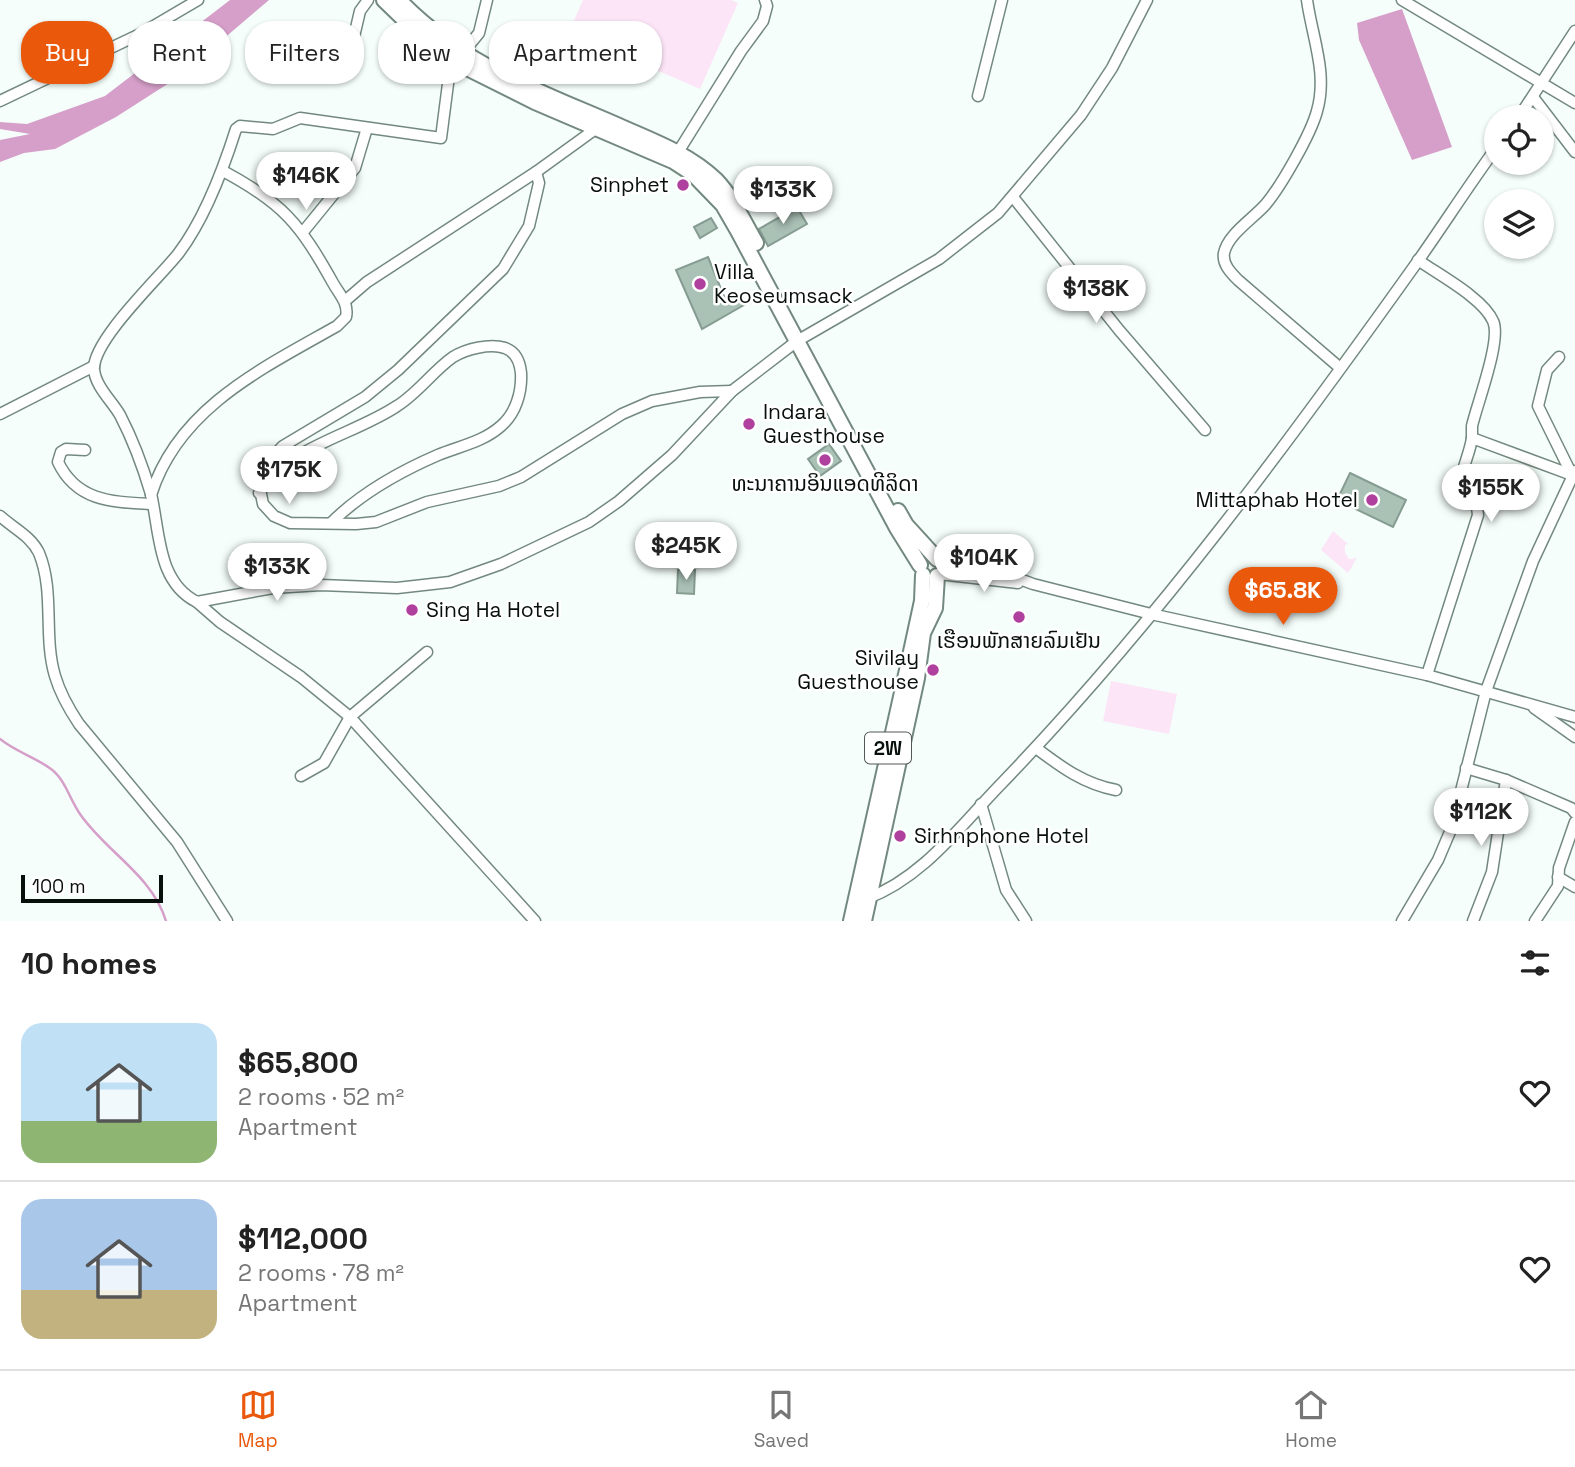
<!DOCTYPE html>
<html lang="en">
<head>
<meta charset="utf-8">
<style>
  body { margin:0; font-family:"Space Grotesk","Noto Sans Lao",sans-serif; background:#f6f6f6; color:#222; height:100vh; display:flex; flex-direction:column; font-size:26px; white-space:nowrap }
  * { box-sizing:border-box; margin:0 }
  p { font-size:23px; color:#767676 }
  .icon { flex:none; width:38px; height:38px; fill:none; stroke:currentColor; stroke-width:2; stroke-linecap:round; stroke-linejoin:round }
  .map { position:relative; height:921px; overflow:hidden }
  .sheet { display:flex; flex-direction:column; background:#fff; flex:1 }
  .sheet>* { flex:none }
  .top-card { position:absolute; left:21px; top:21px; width:700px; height:63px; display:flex; gap:14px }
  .buttons { position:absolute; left:1484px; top:105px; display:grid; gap:14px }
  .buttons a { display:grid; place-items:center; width:70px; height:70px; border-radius:50%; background:#fff; box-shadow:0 2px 5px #0004; font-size:35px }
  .scale { position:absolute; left:21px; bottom:18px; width:142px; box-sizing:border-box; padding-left:7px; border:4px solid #08100c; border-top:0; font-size:19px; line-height:24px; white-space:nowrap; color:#08100c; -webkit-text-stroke:5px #fff; paint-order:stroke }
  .price { position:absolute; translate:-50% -60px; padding:0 16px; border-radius:24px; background:#fff; color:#222; font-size:23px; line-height:46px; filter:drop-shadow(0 2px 4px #0008) }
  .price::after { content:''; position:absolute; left:50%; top:42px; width:21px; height:16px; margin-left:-10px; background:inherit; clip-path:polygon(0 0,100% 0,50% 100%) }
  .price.current { background:#ea580c; color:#fff }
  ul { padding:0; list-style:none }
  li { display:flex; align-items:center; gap:21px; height:175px; padding:0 21px }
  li+li { border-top:2px solid #e0e0e0 }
  li span { display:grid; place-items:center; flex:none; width:196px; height:140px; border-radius:21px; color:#555 }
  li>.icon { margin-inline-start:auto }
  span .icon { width:84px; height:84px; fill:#fffc; stroke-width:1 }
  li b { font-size:30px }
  h2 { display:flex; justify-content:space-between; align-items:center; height:84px; padding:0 21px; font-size:30px }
  .tag { padding:0 24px; border-radius:28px; background:#fff; box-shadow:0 2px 5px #0004; font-size:24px; line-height:63px }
  .tag.current { background:#ea580c; color:#fff }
  .menu { display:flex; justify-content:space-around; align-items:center; height:98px; border-top:2px solid #e0e0e0; background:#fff; font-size:19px; color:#767676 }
  .menu a { display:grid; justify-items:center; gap:4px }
  .menu .current { color:#ea580c }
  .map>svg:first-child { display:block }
  .green { fill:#fce5f7 }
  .water { fill:#d59fc9 }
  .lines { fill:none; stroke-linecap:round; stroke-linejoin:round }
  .stream { stroke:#d59fc9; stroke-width:2.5 }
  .building { fill:#aac1b6; stroke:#869c92; stroke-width:2 }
  .minor-casing { stroke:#73897f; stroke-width:13 }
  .highway-casing { stroke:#73897f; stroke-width:18 }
  .minor { stroke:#fff; stroke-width:10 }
  .highway { stroke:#fff; stroke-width:14 }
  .poi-dot { fill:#af409e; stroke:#fff; stroke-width:2.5 }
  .labels { text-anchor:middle; stroke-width:5; stroke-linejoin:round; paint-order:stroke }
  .shield { fill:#fff; stroke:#525855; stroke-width:2 }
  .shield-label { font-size:19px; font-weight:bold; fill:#08100c }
  .poi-label { font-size:21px; fill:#08100c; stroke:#fff; text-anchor:start }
</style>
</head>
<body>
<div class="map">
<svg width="1575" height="921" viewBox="0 0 1575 921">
  <rect width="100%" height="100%" fill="#f5fefa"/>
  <g class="green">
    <polygon points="583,0 731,0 738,3 700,89 569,32"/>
    <polygon points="1333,531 1348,544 1345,545 1345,553 1349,559 1357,558 1348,573 1321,550"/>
    <polygon points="1111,681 1177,694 1169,734 1103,721"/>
  </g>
  <g class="water">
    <polygon points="230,0 269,0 180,76 116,117 55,149 24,153 0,162 0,140 30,134 0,129 0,122 27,124 105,96"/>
    <polygon points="1402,9 1452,147 1412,160 1359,40 1357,23"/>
  </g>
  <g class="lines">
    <path class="stream" d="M0,739c16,13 35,18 51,30 14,10 19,31 29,45 26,38 72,61 86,107"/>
  </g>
  <g class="building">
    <polygon points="797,207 807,224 768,246 759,229"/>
    <polygon points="711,218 717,228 700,238 694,227"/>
    <polygon points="708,257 725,299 736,292 744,305 702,329 676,270"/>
    <polygon points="829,444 841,461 820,476 808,459"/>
    <polygon points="1350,473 1406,500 1393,527 1337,500"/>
    <polygon points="678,570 695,570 694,594 677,593"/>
  </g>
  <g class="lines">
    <defs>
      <g id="minor">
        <path d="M487,0l-8,33 -23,28 -7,15 -8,62 -141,-20 -27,11 -33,-3 -4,3c-13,41 -32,91 -58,125 -20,25 -85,86 -84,115 1,17 18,32 26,46 13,25 23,52 31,79 9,38 6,88 46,108l76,-14 48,-3 76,3 53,-6 51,-18 88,-42 30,-21 53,-46 60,-64 65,-50 142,-82 59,-46 83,-98 31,-47 35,-68"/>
        <path d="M1307,0c5,37 21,73 10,111 -6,23 -36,75 -51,93 -12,14 -38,30 -42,49 -2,11 7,20 14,27l101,87"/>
        <polyline points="1402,0 1575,103"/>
        <polyline points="352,45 360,11 368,0"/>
        <polyline points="978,96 1002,0"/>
        <polyline points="1533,97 1575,152"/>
        <polyline points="0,101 140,34 198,0"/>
        <polyline points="1519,117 1575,31"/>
        <polyline points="675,157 741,51 763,21 767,6 765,0"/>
        <polyline points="536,172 539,183 529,226 503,269 398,370 365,397 283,446 264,466 258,479 263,504 274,516 290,523 356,524 376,522 427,502 499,486 521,477 622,414 652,401 700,392 732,391"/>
        <polyline points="1013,197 1119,330 1205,430"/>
        <polyline points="303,232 355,168 367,128"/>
        <path d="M1418,260c21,15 65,38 75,61 9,18 -16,83 -21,105v12"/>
        <polyline points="345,301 367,282 536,172 601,125"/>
        <polyline points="1559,357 1547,370 1538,406 1572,475"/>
        <polyline points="0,414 94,366"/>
        <path d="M85,450l-19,-1 -5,3 -3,10c19,40 55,40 94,42"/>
        <path d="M259,493c27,-46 95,-58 138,-87 21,-13 36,-35 56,-49 13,-8 37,-14 52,-9 11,4 15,14 16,25 1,19 -5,40 -20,53 -18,16 -41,20 -63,29 -37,16 -78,39 -107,68"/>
        <path d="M151,495c27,-87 112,-127 186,-169l9,-9c3,-14 -7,-23 -13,-34 -33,-59 -50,-80 -110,-112"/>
        <path d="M0,516c13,12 31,20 39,37 16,39 4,83 16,123 5,17 14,33 24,48l98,118 50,79"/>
        <polyline points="940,561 1001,572 1033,584 1151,614 1427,675 1575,717"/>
        <polyline points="939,574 1018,583"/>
        <polyline points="197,602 220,622 301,677 350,717 535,921"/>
        <path d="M1427,675l51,-160 -1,-8c-30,-20 -9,-41 -5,-69l100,37"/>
        <polyline points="1534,708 1575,737"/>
        <path d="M1036,748c25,19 48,36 80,42"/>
        <polyline points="1466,768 1506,780 1571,808 1575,813"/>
        <polyline points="301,776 324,763 350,717 427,652"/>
        <polyline points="981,804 1006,890 1026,921"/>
        <polyline points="1558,877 1575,887"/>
        <path d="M866,899c57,-21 95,-74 136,-116 154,-160 287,-341 416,-522 26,-37 51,-76 78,-113"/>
        <polyline points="1402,921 1438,860 1452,827 1486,691 1533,561 1575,471"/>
        <polyline points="1473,921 1492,872 1506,780"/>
        <polyline points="1535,921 1558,886 1559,868 1575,822"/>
      </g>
      <g id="highway">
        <polyline points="384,0 412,27 465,67 535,102 673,161 693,174 723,205 738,231 897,528 920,565"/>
        <path d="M399,0c62,65 140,91 220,126 34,15 70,28 97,54 17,18 28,42 40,63"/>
        <polyline points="898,511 906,525 937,559"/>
        <polyline points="851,921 909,661 922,601 923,575"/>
        <polyline points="864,921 917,678 923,633 935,608 937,576"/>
      </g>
    </defs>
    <use href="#minor" class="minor-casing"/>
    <use href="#highway" class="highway-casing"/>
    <use href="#minor" class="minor"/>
    <use href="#highway" class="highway"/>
  </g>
  <g class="poi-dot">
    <circle cx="683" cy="185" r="7"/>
    <circle cx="700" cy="284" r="7"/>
    <circle cx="749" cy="424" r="7"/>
    <circle cx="825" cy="460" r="7"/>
    <circle cx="1372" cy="500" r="7"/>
    <circle cx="412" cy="610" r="7"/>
    <circle cx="1019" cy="617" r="7"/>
    <circle cx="933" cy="670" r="7"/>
    <circle cx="900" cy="836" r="7"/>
  </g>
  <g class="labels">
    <rect class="shield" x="865" y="732.5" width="46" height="31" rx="5"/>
    <g class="shield-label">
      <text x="888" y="755">2W</text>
    </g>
    <g class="poi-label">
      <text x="669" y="192" text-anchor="end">Sinphet</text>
      <text x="714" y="279">Villa<tspan x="714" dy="24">Keoseumsack</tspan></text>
      <text x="763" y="419">Indara<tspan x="763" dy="24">Guesthouse</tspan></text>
      <text x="825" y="491" text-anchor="middle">ທະນາຄານອິນແອດທີລິດາ</text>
      <text x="1358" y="507" text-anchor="end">Mittaphab Hotel</text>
      <text x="426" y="617">Sing Ha Hotel</text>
      <text x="1019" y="648" text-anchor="middle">ເຮືອນພັກສາຍລົມເຢັນ</text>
      <text x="919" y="665" text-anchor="end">Sivilay<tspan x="919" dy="24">Guesthouse</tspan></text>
      <text x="914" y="843">Sirhnphone Hotel</text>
    </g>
  </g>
</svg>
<div class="buttons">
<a><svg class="icon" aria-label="locate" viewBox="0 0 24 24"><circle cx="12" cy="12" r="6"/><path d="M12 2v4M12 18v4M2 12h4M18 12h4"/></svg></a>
<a><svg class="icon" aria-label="layers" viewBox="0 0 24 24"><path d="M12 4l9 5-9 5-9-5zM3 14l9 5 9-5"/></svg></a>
</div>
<div class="scale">100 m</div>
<b class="price" style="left:306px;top:212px">$146K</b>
<b class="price" style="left:783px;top:226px">$133K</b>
<b class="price" style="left:1096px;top:325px">$138K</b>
<b class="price" style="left:289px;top:506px">$175K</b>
<b class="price" style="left:1491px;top:524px">$155K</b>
<b class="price" style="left:686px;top:582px">$245K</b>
<b class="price" style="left:984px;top:594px">$104K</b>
<b class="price" style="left:277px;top:603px">$133K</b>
<b class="price current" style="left:1283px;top:627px">$65.8K</b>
<b class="price" style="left:1481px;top:848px">$112K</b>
<div class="top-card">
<a class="tag current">Buy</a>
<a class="tag">Rent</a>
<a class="tag">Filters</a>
<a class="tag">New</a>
<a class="tag">Apartment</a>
</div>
</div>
<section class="sheet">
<h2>10 homes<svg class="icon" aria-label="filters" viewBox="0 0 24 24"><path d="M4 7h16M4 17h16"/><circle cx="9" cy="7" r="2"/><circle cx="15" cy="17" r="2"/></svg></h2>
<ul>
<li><span style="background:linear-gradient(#bfe0f5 70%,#8fb573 0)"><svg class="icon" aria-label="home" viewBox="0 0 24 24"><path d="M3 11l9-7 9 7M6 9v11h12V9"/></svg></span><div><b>$65,800</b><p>2 rooms · 52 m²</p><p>Apartment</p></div><svg class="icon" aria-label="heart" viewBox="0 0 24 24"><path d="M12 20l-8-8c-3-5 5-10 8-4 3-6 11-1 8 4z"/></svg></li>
<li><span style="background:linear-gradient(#a9c7e8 65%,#c2b280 0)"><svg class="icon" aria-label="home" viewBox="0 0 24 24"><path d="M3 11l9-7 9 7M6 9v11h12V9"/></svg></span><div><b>$112,000</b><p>2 rooms · 78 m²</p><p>Apartment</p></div><svg class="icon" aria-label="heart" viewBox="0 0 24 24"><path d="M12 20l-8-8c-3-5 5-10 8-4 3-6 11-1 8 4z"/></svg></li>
</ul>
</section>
<nav class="menu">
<a class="current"><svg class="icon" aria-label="map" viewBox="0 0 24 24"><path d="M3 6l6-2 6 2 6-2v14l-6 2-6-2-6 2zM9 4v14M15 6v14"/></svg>Map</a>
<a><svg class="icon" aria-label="saved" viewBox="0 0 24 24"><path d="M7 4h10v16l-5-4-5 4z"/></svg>Saved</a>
<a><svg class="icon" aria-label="home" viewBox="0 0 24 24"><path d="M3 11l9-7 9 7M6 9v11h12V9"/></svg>Home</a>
</nav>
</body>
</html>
